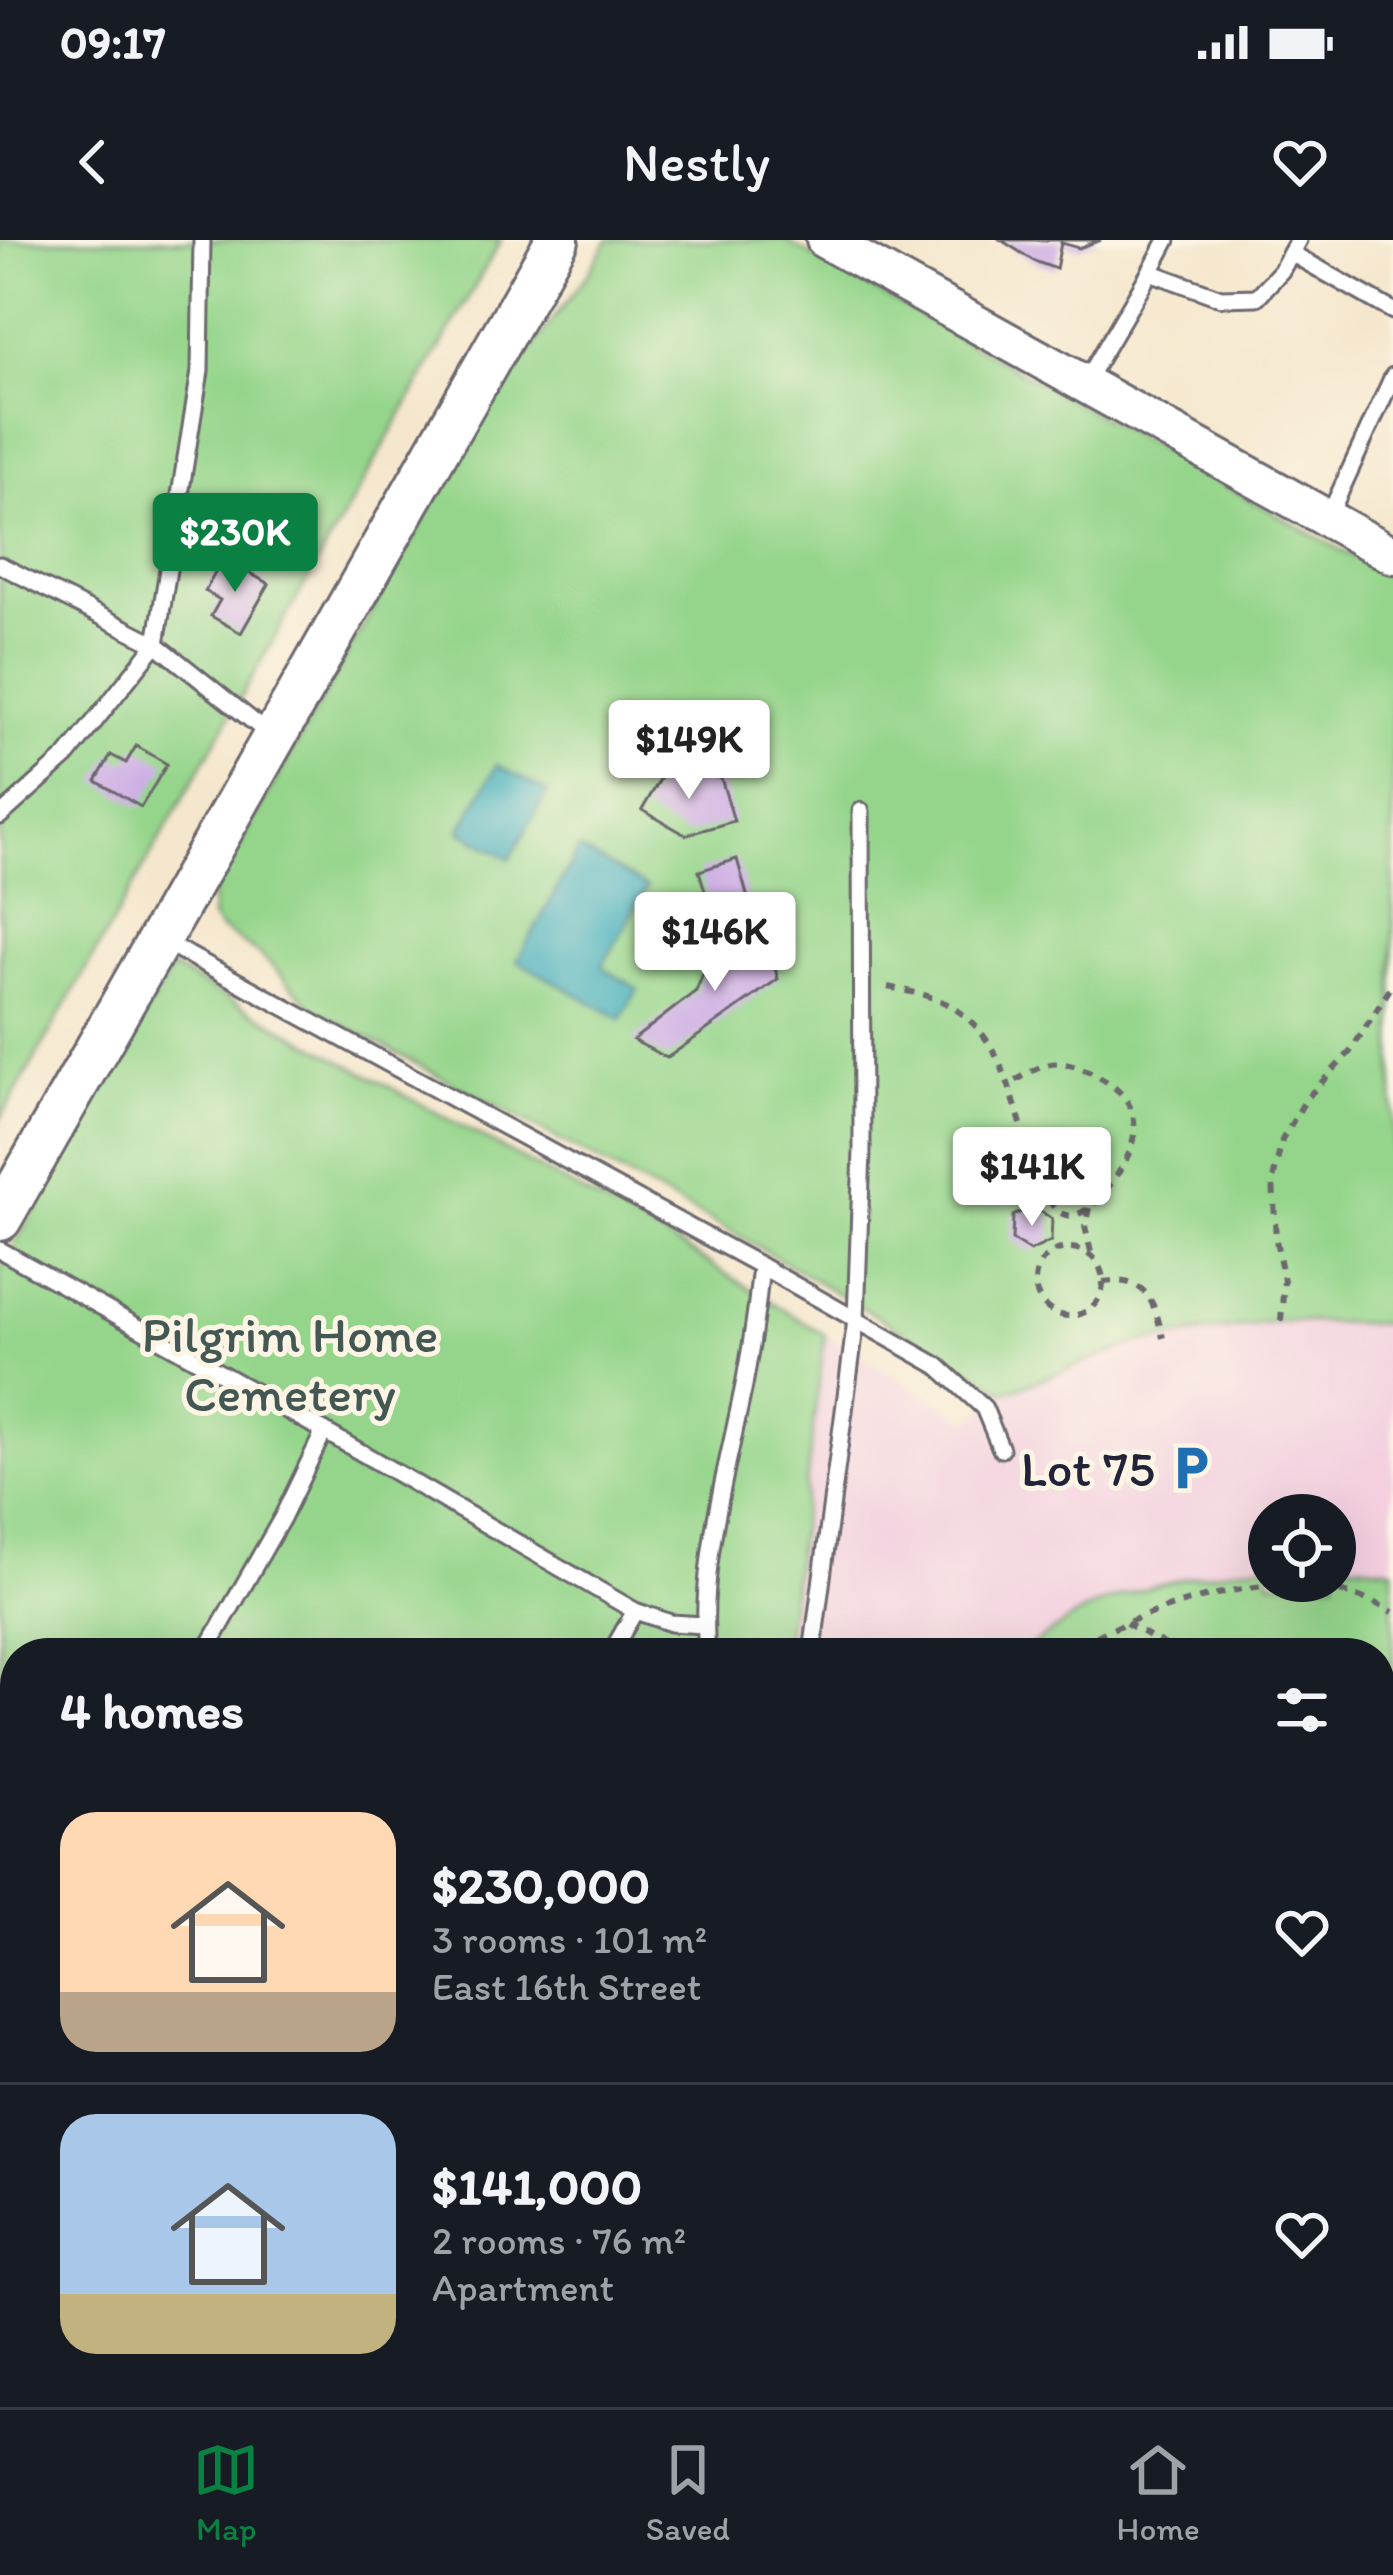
<!DOCTYPE html>
<html lang="en">
<head>
<meta charset="utf-8">
<style>
  body { margin:0; font-family:Itim,sans-serif; background:#20242c; color:#f1f3f6; height:100vh; display:flex; flex-direction:column; font-size:45px; white-space:nowrap }
  * { box-sizing:border-box; margin:0 }
  p { font-size:39px; color:#9ea1a6 }
  .icon { flex:none; width:66px; height:66px; fill:none; stroke:currentColor; stroke-width:2; stroke-linecap:round; stroke-linejoin:round }
  .map { position:relative; flex:1; overflow:hidden }
  .details { position:absolute; left:0px; top:1398px; width:1395px; height:771px; display:flex; flex-direction:column; background:#171b24; border-radius:48px 48px 0 0; box-shadow:0 12px 48px #0002 }
  .details>* { flex:none }
  .fabs { position:absolute; left:1248px; top:1254px; display:grid; gap:24px }
  .fabs a { display:grid; place-items:center; width:108px; height:108px; border-radius:50%; background:#171b24; box-shadow:0 12px 48px #0002; font-size:60px }
  .price { position:absolute; translate:-50% -102px; padding:0 27px; border-radius:12px; background:#fff; color:#222; font-size:39px; line-height:78px; filter:drop-shadow(0 3px 6px #0008) }
  .price::after { content:''; position:absolute; left:50%; top:72px; width:36px; height:27px; margin-left:-18px; background:inherit; clip-path:polygon(0 0,100% 0,50% 100%) }
  .price.current { background:#0b8043; color:#fff }
  ul { padding:0; list-style:none }
  li { display:flex; align-items:center; gap:36px; height:300px; padding:0 60px }
  li+li { border-top:3px solid #363941 }
  li span { display:grid; place-items:center; flex:none; width:336px; height:240px; border-radius:36px; color:#555 }
  li>.icon { margin-inline-start:auto }
  span .icon { width:144px; height:144px; fill:#fffc; stroke-width:1 }
  li b { font-size:51px }
  h2 { display:flex; justify-content:space-between; align-items:center; height:144px; padding:0 60px; font-size:51px }
  .status { display:flex; justify-content:space-between; align-items:center; height:84px; padding:0 60px; background:#171b24; direction:ltr }
  .status svg { height:33px; fill:currentColor }
  header { display:flex; justify-content:space-between; align-items:center; height:156px; padding:0 60px; background:#171b24; font-size:54px; font-weight:600 }
  .tabs { display:flex; justify-content:space-around; align-items:center; height:168px; border-top:3px solid #363941; background:#171b24; font-size:33px; color:#9ea1a6 }
  .tabs a { display:grid; justify-items:center; gap:6px }
  .tabs .current { color:#0b8043 }
  .map>svg:first-child { display:block }
  .built { fill:#f3cfe0; fill-rule:evenodd }
  .green { fill:#95d58b; stroke:#5c7c63; stroke-width:3 }
  .water { fill:#3faebc; stroke:#30687c; stroke-width:3 }
  .building { fill:#ccace5 }
  .lines { fill:none; stroke-linecap:round; stroke-linejoin:round }
  .service-casing { stroke:#6c676e; stroke-width:21 }
  .tertiary-casing { stroke:#6c676e; stroke-width:42 }
  .secondary-casing { stroke:#6c676e; stroke-width:48 }
  .path { stroke:#6c676e; stroke-width:6; stroke-dasharray:9 9; stroke-linecap:butt }
  .service { stroke:#fff; stroke-width:15 }
  .tertiary { stroke:#fff; stroke-width:36 }
  .secondary { stroke:#fff; stroke-width:42 }
  .labels { text-anchor:middle; stroke-width:10; stroke-linejoin:round; paint-order:stroke }
  .park-label { font-size:51px; fill:#445853; stroke:#fcf5e5 }
  .poi-label { font-size:51px; fill:#22223b; stroke:#fcf5e5; text-anchor:end }
</style>
</head>
<body>
<div class="status"><b>09:17</b><svg viewBox="0 0 49 12"><path d="M0 12V9h3v3zM5 12V6h3v6zM10 12V3h3v9zM15 12V0h3v12zM26 1h20v11H26zM47 4h2v5h-2z"/></svg></div>
<header><svg class="icon" aria-label="back" viewBox="0 0 24 24"><path d="M15 5l-7 7 7 7"/></svg>Nestly<svg class="icon" aria-label="heart" viewBox="0 0 24 24"><path d="M12 20l-8-8c-3-5 5-10 8-4 3-6 11-1 8 4z"/></svg></header>
<div class="map">
<svg width="1393" height="2167" viewBox="0 0 1393 2167">
  <rect width="100%" height="100%" fill="#fcf5e5"/>
  <filter id="ink" filterUnits="userSpaceOnUse"><feTurbulence type="fractalNoise" baseFrequency=".00833" numOctaves="2"/><feDisplacementMap in="SourceGraphic" scale="24" xChannelSelector="R" yChannelSelector="G"/><feConvolveMatrix kernelMatrix="1 2 1 2 8 2 1 2 1" color-interpolation-filters="sRGB"/></filter>
  <filter id="wash" filterUnits="userSpaceOnUse"><feTurbulence type="fractalNoise" baseFrequency=".004" numOctaves="4" result="noise"/><feDisplacementMap in="SourceGraphic" scale="48" xChannelSelector="R" yChannelSelector="G"/><feGaussianBlur stdDeviation="2.7" result="paint"/><feColorMatrix in="noise" values="0 0 0 0 0 0 0 0 0 0 0 0 0 0 0 0 0 1.4 0 .05"/><feComposite in="paint" operator="in"/></filter>
  <g filter="url(#wash)">
    <rect width="100%" height="100%" fill="#f5e7cd"/>
    <path class="built" d="M1281,1081l112,3v1083h-707l1,-13h693v-741h-596l41,-318 144,86 37,-29 135,-50zM1269,1275h66v66h-66z"/>
    <g class="green">
      <polygon points="0,0 501,0 0,880"/>
      <polygon points="608,0 784,0 1393,339 1393,1084 1281,1081 1141,1102 1006,1152 743,998 314,769 261,715 218,687 212,678 212,653 489,164 588,34"/>
      <polygon points="172,728 679,1005 825,1095 784,1413 15,1413 15,2154 687,2154 686,2167 0,2167 0,1030"/>
      <path d="M1335,1322l58,6v839h-395l-15,-13h397v-741h-360c21,-13 42,-30 64,-41 54,-27 126,-40 185,-49v18h66z"/>
    </g>
    <g class="water">
      <polygon points="497,525 547,552 510,619 460,591"/>
      <polygon points="579,609 647,647 602,727 638,749 621,779 517,721"/>
    </g>
    <g id="blocks">
      <g class="building">
        <polygon points="1001,0 1101,0 1079,8 1061,3 1056,29 1034,21"/>
        <polygon points="223,318 269,344 241,393 211,376 220,360 205,351"/>
        <polygon points="136,506 167,524 141,567 96,541 111,515 126,523"/>
        <polygon points="666,529 721,538 734,581 686,595 642,570"/>
        <polygon points="737,619 748,658 711,671 699,631"/>
        <polygon points="765,692 778,739 667,818 633,800 696,751 714,707"/>
        <polygon points="1033,966 1052,979 1051,1001 1030,1011 1012,1000 1013,976"/>
        <polygon points="1393,1534 1393,1611 1380,1604 1380,1540 1387,1544"/>
      </g>
    </g>
  </g>
  <g filter="url(#ink)">
    <use href="#blocks" fill-opacity="0" stroke="#6c676e" stroke-width="3"/>
    <g class="lines">
      <defs>
        <g id="service">
          <polyline points="1291,13 1393,71"/>
          <polyline points="1150,32 1167,0"/>
          <polyline points="1084,145 1150,32 1221,58 1257,57 1281,31 1298,0"/>
          <polyline points="1329,276 1393,136"/>
          <polyline points="0,325 156,404 270,495"/>
          <polyline points="0,576 67,516 156,404 200,131 202,0"/>
          <polyline points="161,700 761,1026 938,1126 984,1168 1001,1209"/>
          <polyline points="0,1010 324,1191 635,1371 671,1383 704,1385"/>
          <polyline points="205,1413 282,1278 324,1191"/>
          <polyline points="611,1413 635,1371"/>
          <path d="M707,1413c-7,-77 13,-156 29,-230 12,-52 20,-104 25,-157"/>
          <polyline points="812,1413 856,1080 862,910 861,571"/>
          <polyline points="0,1770 15,1744"/>
          <polyline points="0,2032 15,2041"/>
          <polyline points="212,2154 235,2167"/>
          <polyline points="885,2154 893,2167"/>
          <polyline points="49,2167 56,2154"/>
          <polyline points="338,2167 345,2154"/>
          <polyline points="619,2167 621,2154"/>
        </g>
        <polyline id="tertiary" points="825,0 1393,315"/>
        <polyline id="secondary" points="0,979 557,0"/>
      </defs>
      <use href="#service" class="service-casing"/>
      <use href="#tertiary" class="tertiary-casing"/>
      <use href="#secondary" class="secondary-casing"/>
      <g class="path">
        <path d="M888,747c23,5 50,9 69,23 41,29 51,73 65,117 5,18 12,35 18,52 4,12 12,33 26,36 17,4 34,-17 43,-29 33,-42 40,-85 -16,-112 -40,-19 -49,-10 -83,10"/>
        <polyline points="1089,968 1085,986 1092,1017"/>
        <circle cx="1069" cy="1042" r="34"/>
        <path d="M1103,1042c45,-6 51,20 60,56"/>
        <polyline points="1281,1081 1284,1041 1276,1000 1273,940 1282,900 1306,859 1350,812 1393,744"/>
        <polyline points="1126,1383 1180,1413"/>
        <path d="M1065,1413c60,-36 169,-73 240,-68 31,3 60,12 88,27"/>
        <polyline points="1380,1525 1393,1532"/>
        <polyline points="1380,1610 1393,1617"/>
        <polyline points="1380,2085 1393,2092"/>
        <polyline points="1146,2154 1177,2167"/>
        <polyline points="1346,2154 1366,2167"/>
        <polyline points="1078,2167 1085,2154"/>
      </g>
      <use href="#service" class="service"/>
      <use href="#tertiary" class="tertiary"/>
      <use href="#secondary" class="secondary"/>
    </g>
  </g>
  <defs>
    <symbol id="parking-bare" viewBox="-9 -9 18 18"><path d="M-3.5-5.5H1a3.5 3.5 0 0 1 0 7H-1V5.5H-3.5ZM-1-3.4V-.6H.8a1.4 1.4 0 0 0 0-2.8Z" fill="#1f6fb2" stroke="#fcf5e5" stroke-width="2.5" paint-order="stroke"/></symbol>
  </defs>
  <g fill-rule="evenodd">
    <use href="#parking-bare" x="1158" y="1195" width="66" height="66"/>
  </g>
  <g class="labels">
    <g class="park-label">
      <text x="290" y="1112">Pilgrim Home<tspan x="290" dy="59">Cemetery</tspan></text>
    </g>
    <g class="poi-label">
      <text x="1155" y="1246">Lot 75</text>
    </g>
  </g>
</svg>
<div class="fabs">
<a><svg class="icon" aria-label="locate" viewBox="0 0 24 24"><circle cx="12" cy="12" r="6"/><path d="M12 2v4M12 18v4M2 12h4M18 12h4"/></svg></a>
</div>
<b class="price current" style="left:235px;top:355px">$230K</b>
<b class="price" style="left:689px;top:562px">$149K</b>
<b class="price" style="left:715px;top:754px">$146K</b>
<b class="price" style="left:1032px;top:989px">$141K</b>
<section class="details">
<h2>4 homes<svg class="icon" aria-label="filters" viewBox="0 0 24 24"><path d="M4 7h16M4 17h16"/><circle cx="9" cy="7" r="2"/><circle cx="15" cy="17" r="2"/></svg></h2>
<ul>
<li><span style="background:linear-gradient(#ffd9b3 75%,#b9a48a 0)"><svg class="icon" aria-label="home" viewBox="0 0 24 24"><path d="M3 11l9-7 9 7M6 9v11h12V9"/></svg></span><div><b>$230,000</b><p>3 rooms · 101 m²</p><p>East 16th Street</p></div><svg class="icon" aria-label="heart" viewBox="0 0 24 24"><path d="M12 20l-8-8c-3-5 5-10 8-4 3-6 11-1 8 4z"/></svg></li>
<li><span style="background:linear-gradient(#a9c7e8 75%,#c2b280 0)"><svg class="icon" aria-label="home" viewBox="0 0 24 24"><path d="M3 11l9-7 9 7M6 9v11h12V9"/></svg></span><div><b>$141,000</b><p>2 rooms · 76 m²</p><p>Apartment</p></div><svg class="icon" aria-label="heart" viewBox="0 0 24 24"><path d="M12 20l-8-8c-3-5 5-10 8-4 3-6 11-1 8 4z"/></svg></li>
</ul>
</section>
</div>
<nav class="tabs">
<a class="current"><svg class="icon" aria-label="map" viewBox="0 0 24 24"><path d="M3 6l6-2 6 2 6-2v14l-6 2-6-2-6 2zM9 4v14M15 6v14"/></svg>Map</a>
<a><svg class="icon" aria-label="saved" viewBox="0 0 24 24"><path d="M7 4h10v16l-5-4-5 4z"/></svg>Saved</a>
<a><svg class="icon" aria-label="home" viewBox="0 0 24 24"><path d="M3 11l9-7 9 7M6 9v11h12V9"/></svg>Home</a>
</nav>
</body>
</html>
